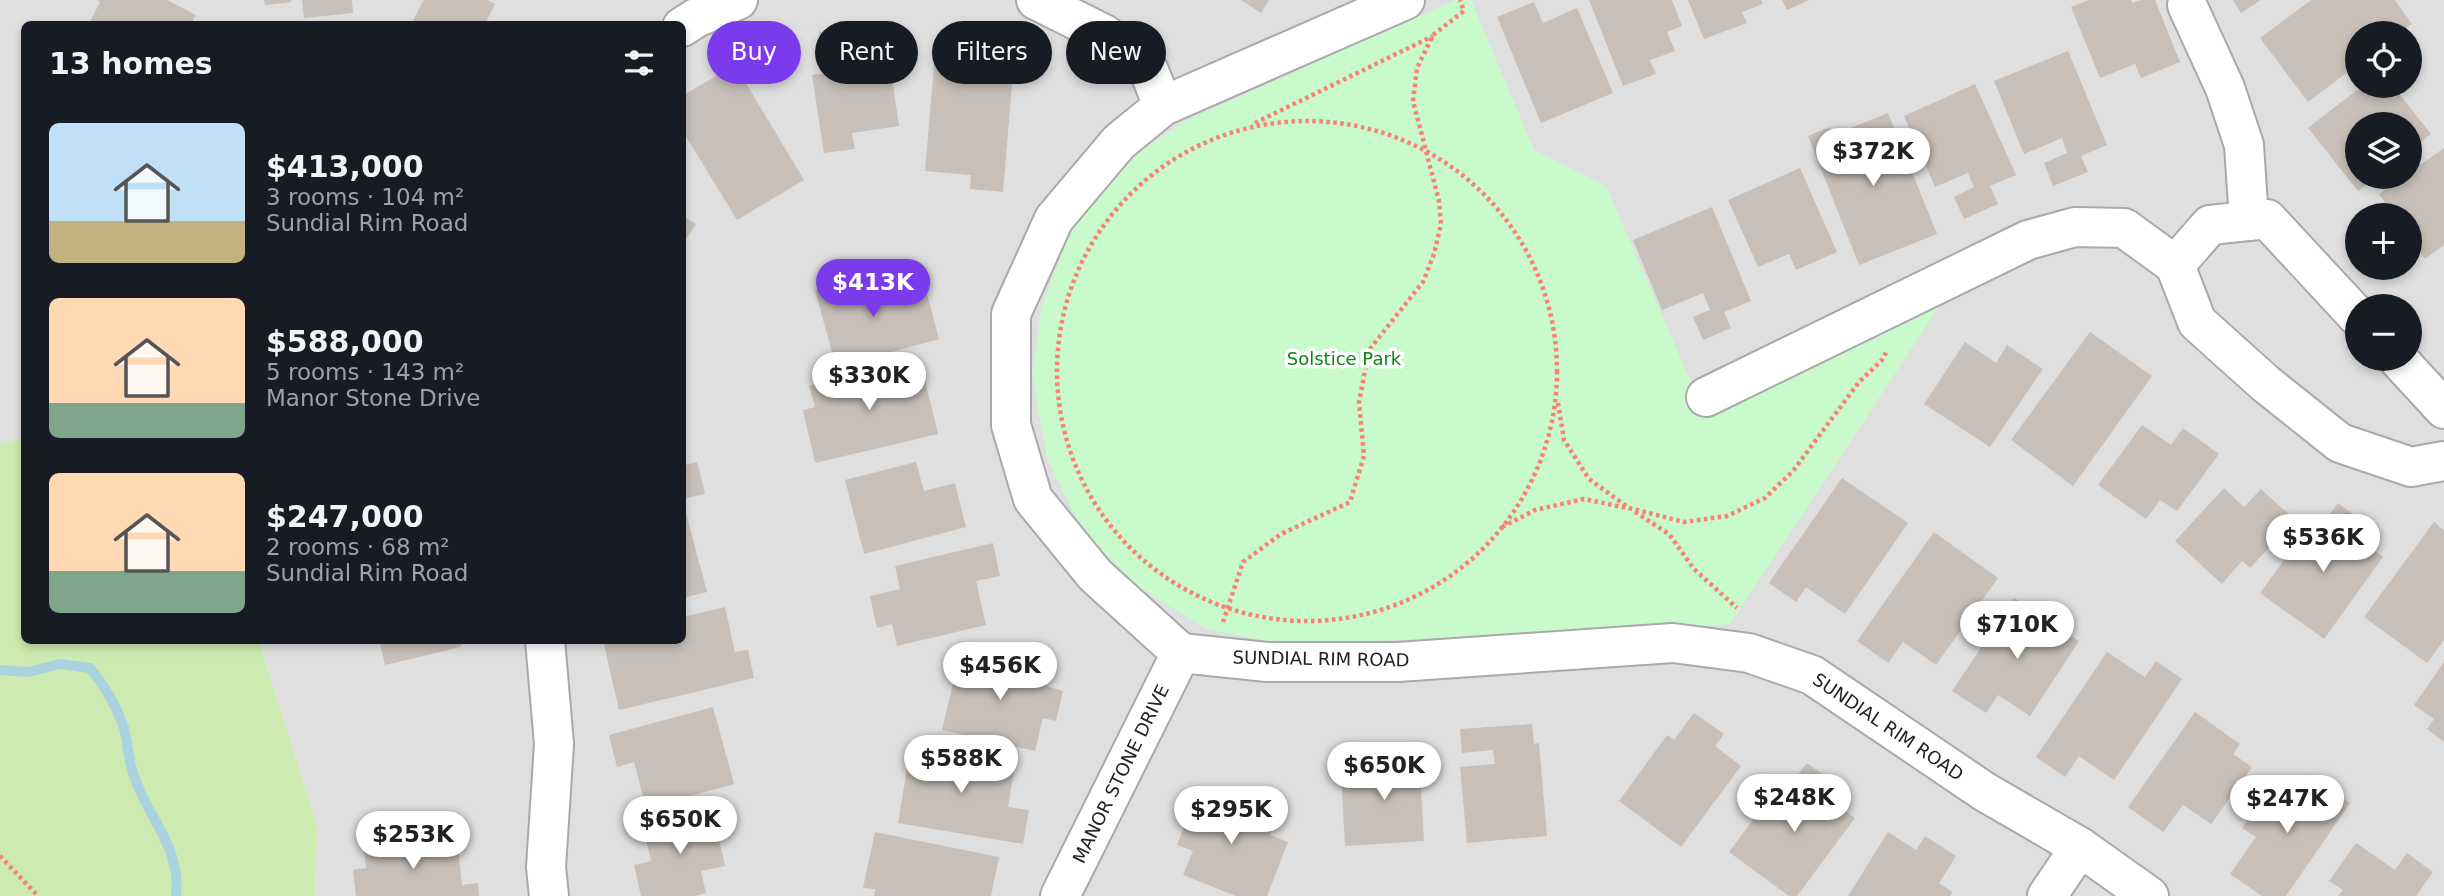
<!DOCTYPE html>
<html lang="en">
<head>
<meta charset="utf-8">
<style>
  body { margin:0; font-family:"DejaVu Sans",sans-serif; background:#242831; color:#f1f3f6; height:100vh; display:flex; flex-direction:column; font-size:26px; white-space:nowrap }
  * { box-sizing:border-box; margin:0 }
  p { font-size:23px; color:#9ea1a6 }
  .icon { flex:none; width:38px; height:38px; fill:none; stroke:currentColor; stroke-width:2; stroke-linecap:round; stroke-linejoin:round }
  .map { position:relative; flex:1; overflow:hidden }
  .details { position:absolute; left:21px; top:21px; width:665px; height:623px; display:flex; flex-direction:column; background:#171b24; border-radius:10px; box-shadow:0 4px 10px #0003 }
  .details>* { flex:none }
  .guide { position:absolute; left:707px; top:21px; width:665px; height:63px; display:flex; gap:14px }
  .fabs { position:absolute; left:2345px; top:21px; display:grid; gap:14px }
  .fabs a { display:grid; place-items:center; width:77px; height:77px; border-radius:50%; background:#171b24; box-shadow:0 4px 10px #0003; font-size:35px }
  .price { position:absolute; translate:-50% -60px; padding:0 16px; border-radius:24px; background:#fff; color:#222; font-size:23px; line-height:46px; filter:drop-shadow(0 2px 4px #0008) }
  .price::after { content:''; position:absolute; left:50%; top:42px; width:21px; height:16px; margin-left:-10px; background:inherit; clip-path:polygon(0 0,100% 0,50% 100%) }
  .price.selected { background:#7c3aed; color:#fff }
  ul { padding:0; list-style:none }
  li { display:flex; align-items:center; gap:21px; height:175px; padding:0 28px }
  li span { display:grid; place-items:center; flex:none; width:196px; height:140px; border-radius:10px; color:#555 }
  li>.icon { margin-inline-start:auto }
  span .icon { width:84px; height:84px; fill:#fffc; stroke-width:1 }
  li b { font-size:30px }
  h2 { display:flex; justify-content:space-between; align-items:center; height:84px; padding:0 28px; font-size:30px }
  .tag { padding:0 24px; border-radius:32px; background:#171b24; box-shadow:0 4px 10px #0003; font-size:24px; line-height:63px }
  .tag.selected { background:#7c3aed; color:#fff }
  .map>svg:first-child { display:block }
  .residential { fill:#e0dfdf; fill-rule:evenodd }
  .grass { fill:#cdebb0 }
  .park { fill:#c8facc }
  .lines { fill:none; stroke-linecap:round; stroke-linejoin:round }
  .stream { stroke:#aad3df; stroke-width:10 }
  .building { fill:#c7bfb8 }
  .minor-casing { stroke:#a9a9a9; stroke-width:42 }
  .path { stroke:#fa8072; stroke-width:4.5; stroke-dasharray:3.5 3.5; stroke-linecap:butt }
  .minor { stroke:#fff; stroke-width:38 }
  .labels { text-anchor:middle; stroke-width:7; stroke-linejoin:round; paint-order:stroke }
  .park-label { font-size:18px; fill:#0c8416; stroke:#fff }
  .street-label { font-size:18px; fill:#222; stroke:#fff }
</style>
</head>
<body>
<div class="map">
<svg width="2444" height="896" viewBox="0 0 2444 896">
  <rect width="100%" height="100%" fill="#f2efe9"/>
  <path class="residential" d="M0,0h2444v896h-2129l2,-72 -58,-183 423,-1v-616h-658v414l-24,5zM2357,33h53v53h-53zM2357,124h53v53h-53zM2357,215h53v53h-53zM2357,306h53v53h-53z"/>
  <polygon class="grass" points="24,438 24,640 259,641 317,824 315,896 0,896 0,443"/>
  <polygon class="park" points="1455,0 1471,0 1534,150 1606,186 1703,410 1952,287 1730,624 1286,645 1206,629 1140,588 1082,530 1047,458 1032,372 1042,306 1074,222 1131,157 1187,120"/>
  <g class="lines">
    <path class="stream" d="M0,670l28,2 32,-8 30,4c15,18 26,37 34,60 4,16 4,33 10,48 14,42 48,73 42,120"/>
  </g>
  <g class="building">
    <polygon points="97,0 167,0 196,15 191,24 89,24 100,2"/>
    <polygon points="264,0 291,0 292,2 265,5"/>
    <polygon points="302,0 352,0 353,13 304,18"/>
    <polygon points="424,0 487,0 495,4 486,22 490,24 411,24"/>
    <polygon points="1241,0 1269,0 1261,13"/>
    <polygon points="1589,0 1672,0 1682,26 1667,32 1675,51 1650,60 1656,74 1623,86"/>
    <polygon points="1688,0 1761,0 1763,4 1742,12 1747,23 1704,39"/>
    <polygon points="1782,0 1809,0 1787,10"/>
    <polygon points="2089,0 2131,0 2132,3 2141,0 2155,0 2180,62 2141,78 2135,64 2100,78 2071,7"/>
    <polygon points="2233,0 2261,0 2241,13"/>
    <polygon points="2311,0 2395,0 2412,24 2399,33 2357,33 2357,65 2308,102 2260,38"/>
    <polygon points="1534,2 1543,23 1577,8 1613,93 1541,123 1497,17"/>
    <polygon points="850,28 852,42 886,37 899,126 852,133 855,149 824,153 812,75 825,73 819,32"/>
    <polygon points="936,42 1015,48 1003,192 970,189 971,175 925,171"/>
    <polygon points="2068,51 2107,145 2081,156 2088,172 2053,186 2044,163 2067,153 2062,138 2024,154 1994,81"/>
    <polygon points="735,65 804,180 737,220 682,130 682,96"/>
    <polygon points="1975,84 2016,175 1990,186 1998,204 1964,219 1954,197 1974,187 1968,173 1935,187 1904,116"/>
    <polygon points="2362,86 2393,86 2431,134 2410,151 2410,124 2357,124 2357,177 2376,177 2358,191 2308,128"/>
    <polygon points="1888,113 1937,234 1859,265 1808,136 1830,127 1833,135"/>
    <polygon points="2444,148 2444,245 2425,259 2410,237 2410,215 2394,215 2379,194 2403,177 2410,177 2410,172"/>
    <polygon points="1800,168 1837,252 1796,270 1789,254 1758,267 1728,200"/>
    <polygon points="1712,207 1751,301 1724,312 1731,328 1703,340 1693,317 1710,310 1703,293 1662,310 1633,240"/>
    <polygon points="682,215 696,224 682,245"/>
    <polygon points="888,270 897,302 927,294 939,339 836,367 815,290"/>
    <polygon points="2090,332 2152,376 2073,486 2011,440"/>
    <polygon points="1965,342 1996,363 2007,345 2043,369 1990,447 1924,404"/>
    <polygon points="920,360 938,434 815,463 803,410 815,407 809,386"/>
    <polygon points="2142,425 2171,445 2183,428 2219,454 2177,511 2160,500 2146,519 2098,485"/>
    <polygon points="682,459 685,465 697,462 705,494 682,499"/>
    <polygon points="916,462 924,491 955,483 966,527 864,554 845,480"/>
    <polygon points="1842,478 1908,523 1845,614 1806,587 1796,602 1769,583"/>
    <polygon points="2224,488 2244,507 2261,489 2295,520 2250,568 2242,561 2222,584 2175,541"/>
    <polygon points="2338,503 2366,524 2356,538 2383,557 2324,639 2260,593 2306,530 2333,550 2343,536 2324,522"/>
    <polygon points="686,513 707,592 682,598 682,514"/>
    <polygon points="2434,522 2444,530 2444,640 2427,663 2364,617"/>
    <polygon points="1934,532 1998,578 1936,665 1903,642 1888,663 1857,641"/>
    <polygon points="993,543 1000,576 976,581 986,625 897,646 892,624 877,628 870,596 900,589 895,566"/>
    <polygon points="2014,598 2079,641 2030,716 1998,695 1986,713 1952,691"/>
    <polygon points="725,607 735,652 748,650 754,678 619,710 603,640 682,640 682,617"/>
    <polygon points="379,640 460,640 461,647 385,665"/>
    <polygon points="961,651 1049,672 1046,686 1063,691 1056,721 1043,718 1035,751 942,730"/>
    <polygon points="2107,652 2145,677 2156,661 2182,679 2114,780 2079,756 2065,777 2036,757"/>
    <polygon points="2444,662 2444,742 2427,729 2434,719 2414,705"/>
    <polygon points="713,707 734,784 646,808 634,762 617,767 609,735"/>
    <polygon points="2195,712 2240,744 2233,754 2252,767 2211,824 2183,805 2163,832 2128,807"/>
    <polygon points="1694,713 1724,734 1715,746 1741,766 1681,847 1619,801 1667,735 1674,740"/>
    <polygon points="1532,724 1534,744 1539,743 1547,836 1467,843 1460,767 1495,764 1493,750 1462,753 1460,729"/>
    <polygon points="911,744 1016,761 1008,807 1029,810 1023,844 898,823"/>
    <polygon points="1419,753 1424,841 1345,846 1341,772 1374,770 1373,756"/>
    <polygon points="1807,763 1836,784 1826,797 1855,818 1797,896 1789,896 1729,852 1775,790 1802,811 1813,797 1792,782"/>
    <polygon points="2308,774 2350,803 2286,896 2262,896 2230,874 2256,837 2242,828 2276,780 2295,793"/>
    <polygon points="1199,787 1277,818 1270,835 1288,842 1267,896 1236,896 1183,875 1193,851 1177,845"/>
    <polygon points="713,810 725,866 701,871 706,893 694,896 641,896 634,865 651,861 643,826"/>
    <polygon points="875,832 999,857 991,896 874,896 875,889 863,888"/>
    <polygon points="1888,832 1916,850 1925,836 1956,856 1939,883 1952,892 1950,896 1848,896"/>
    <polygon points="457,838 462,885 478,883 479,896 356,896 353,870 366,868 364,848"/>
    <polygon points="2356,843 2395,870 2407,853 2433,872 2416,896 2338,896 2343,890 2329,881"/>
  </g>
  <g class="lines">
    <defs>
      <g id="minor">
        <polyline points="1036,0 1104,34 1149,71 1163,106"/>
        <polyline points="1405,0 1163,106 1119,142 1054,219 1011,314 1011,425 1033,499 1095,575 1181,653 1267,662 1398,662 1673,643 1749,653 1812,675 1985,792 2080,847 2149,896"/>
        <polyline points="2187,5 2225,88 2244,145 2249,221"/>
        <polyline points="682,27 696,18 738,0"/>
        <polyline points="2357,316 2267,219 2210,225 2175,265 2197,322 2266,384 2340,443 2411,467 2444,461"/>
        <polyline points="2398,359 2444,409"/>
        <polyline points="1706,397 2028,240 2075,227 2124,228 2175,265"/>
        <polyline points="545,640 554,744 546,867 549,896"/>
        <polyline points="1060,896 1181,653"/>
        <polyline points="2047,896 2080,847"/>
      </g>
    </defs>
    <use href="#minor" class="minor-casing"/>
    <g class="path">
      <circle cx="1307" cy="371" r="250"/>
      <polyline points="1255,123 1433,36"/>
      <polyline points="1558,403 1564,440 1589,479 1629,508 1684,522 1727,516 1765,498 1793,471 1859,382 1882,360 1887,351"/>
      <polyline points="1635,512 1669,534 1694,569 1737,608"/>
      <polyline points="1502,527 1535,510 1584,499 1627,508"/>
      <polyline points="1223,622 1243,562 1281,534 1350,502 1364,456 1359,402 1369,350 1423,282 1434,254 1441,224 1439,201 1413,101 1417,68 1433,35 1464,11 1460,0"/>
      <polyline points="0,856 38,896"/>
    </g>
    <use href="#minor" class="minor"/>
  </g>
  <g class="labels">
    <g class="park-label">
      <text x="1344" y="365">Solstice Park</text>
    </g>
    <g class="street-label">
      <text transform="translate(1321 659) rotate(1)" y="6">SUNDIAL RIM ROAD</text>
      <text transform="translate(1888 727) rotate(34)" y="6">SUNDIAL RIM ROAD</text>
      <text transform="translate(1121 774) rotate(-64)" y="6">MANOR STONE DRIVE</text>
    </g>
  </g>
</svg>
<div class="fabs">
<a><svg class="icon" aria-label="locate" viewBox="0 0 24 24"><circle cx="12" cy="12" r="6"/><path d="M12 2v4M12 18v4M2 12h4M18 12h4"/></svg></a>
<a><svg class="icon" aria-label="layers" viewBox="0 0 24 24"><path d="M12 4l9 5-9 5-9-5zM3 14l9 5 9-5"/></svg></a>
<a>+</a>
<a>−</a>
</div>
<b class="price" style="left:1873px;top:188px">$372K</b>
<b class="price selected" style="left:873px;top:319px">$413K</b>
<b class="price" style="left:869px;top:412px">$330K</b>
<b class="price" style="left:2323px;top:574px">$536K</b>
<b class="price" style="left:2017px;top:661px">$710K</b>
<b class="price" style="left:1000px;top:702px">$456K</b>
<b class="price" style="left:961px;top:795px">$588K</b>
<b class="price" style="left:1384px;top:802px">$650K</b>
<b class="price" style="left:1794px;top:834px">$248K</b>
<b class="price" style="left:2287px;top:835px">$247K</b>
<b class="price" style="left:1231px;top:846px">$295K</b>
<b class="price" style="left:680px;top:856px">$650K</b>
<b class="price" style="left:413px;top:871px">$253K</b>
<div class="guide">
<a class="tag selected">Buy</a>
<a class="tag">Rent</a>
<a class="tag">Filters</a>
<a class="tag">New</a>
</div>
<section class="details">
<h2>13 homes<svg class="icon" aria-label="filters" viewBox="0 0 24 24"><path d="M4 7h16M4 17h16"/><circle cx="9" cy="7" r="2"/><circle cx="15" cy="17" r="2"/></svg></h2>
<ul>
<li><span style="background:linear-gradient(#bfe0f5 70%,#c2b280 0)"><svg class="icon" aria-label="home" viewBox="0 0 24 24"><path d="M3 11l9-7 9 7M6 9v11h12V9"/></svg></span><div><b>$413,000</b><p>3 rooms · 104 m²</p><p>Sundial Rim Road</p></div></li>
<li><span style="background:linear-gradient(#ffd9b3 75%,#7fa58c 0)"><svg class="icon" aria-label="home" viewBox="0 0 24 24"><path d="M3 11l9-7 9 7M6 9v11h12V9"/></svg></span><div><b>$588,000</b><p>5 rooms · 143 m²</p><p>Manor Stone Drive</p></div></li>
<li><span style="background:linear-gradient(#ffd9b3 70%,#7fa58c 0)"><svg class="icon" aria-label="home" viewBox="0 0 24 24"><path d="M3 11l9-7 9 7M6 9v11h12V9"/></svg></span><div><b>$247,000</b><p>2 rooms · 68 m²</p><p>Sundial Rim Road</p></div></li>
</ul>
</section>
</div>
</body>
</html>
